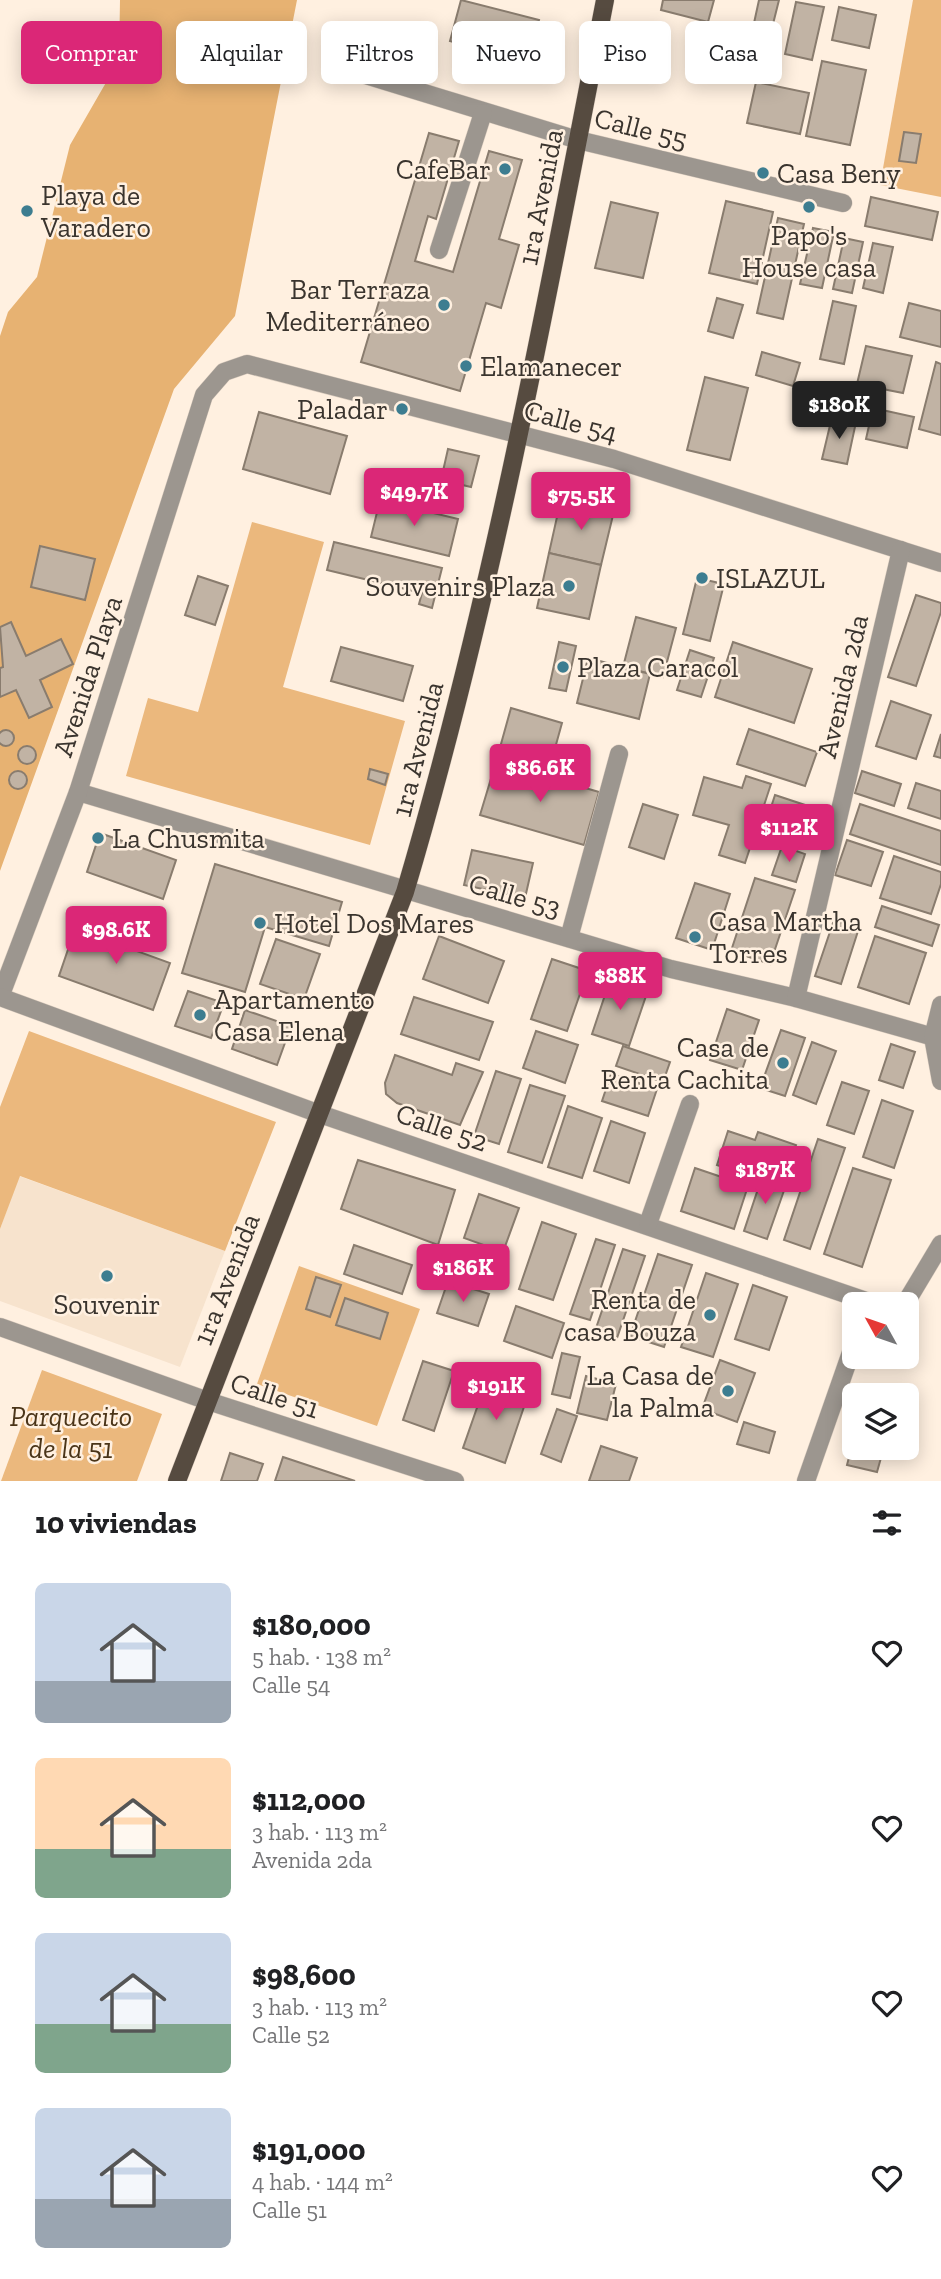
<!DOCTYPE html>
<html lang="es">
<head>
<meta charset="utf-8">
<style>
  body { margin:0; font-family:"Zilla Slab",serif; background:#f2f2f2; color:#202124; height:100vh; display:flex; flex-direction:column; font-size:26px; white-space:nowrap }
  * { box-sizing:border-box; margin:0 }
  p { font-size:23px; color:#757577 }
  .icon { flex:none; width:38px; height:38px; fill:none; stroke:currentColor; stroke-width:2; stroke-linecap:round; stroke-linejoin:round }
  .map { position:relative; height:1481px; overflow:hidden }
  .panel { display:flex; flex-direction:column; background:#fff; flex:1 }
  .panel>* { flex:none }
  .banner { position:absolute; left:21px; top:21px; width:900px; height:63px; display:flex; gap:14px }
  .needle { width:46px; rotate:310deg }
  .fabs { position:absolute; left:842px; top:1292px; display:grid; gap:14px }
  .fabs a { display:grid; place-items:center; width:77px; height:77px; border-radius:10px; background:#fff; box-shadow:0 4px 18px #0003; font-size:35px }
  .price { position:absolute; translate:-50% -60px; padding:0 16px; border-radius:7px; background:#db2777; color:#fff; font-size:23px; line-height:46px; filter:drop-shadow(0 2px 4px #0008) }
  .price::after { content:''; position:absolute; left:50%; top:42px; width:21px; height:16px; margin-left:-10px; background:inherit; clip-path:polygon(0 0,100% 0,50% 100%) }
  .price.selected { background:#222; color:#fff }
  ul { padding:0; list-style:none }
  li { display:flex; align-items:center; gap:21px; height:175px; padding:0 35px }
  li span { display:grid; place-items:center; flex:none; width:196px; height:140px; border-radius:10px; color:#555 }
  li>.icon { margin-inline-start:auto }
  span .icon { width:84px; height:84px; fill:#fffc; stroke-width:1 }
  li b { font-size:30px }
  h2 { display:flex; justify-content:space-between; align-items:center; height:84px; padding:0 35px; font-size:30px }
  .chip { padding:0 24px; border-radius:10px; background:#fff; box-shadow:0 4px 18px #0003; font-size:24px; line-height:63px }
  .chip.selected { background:#db2777; color:#fff }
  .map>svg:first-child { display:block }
  .built { fill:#f7e3cd }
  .green { fill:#ebb87d }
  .forest { fill:#e7b272 }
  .building { fill:#c1b3a4; stroke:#897c6e; stroke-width:2 }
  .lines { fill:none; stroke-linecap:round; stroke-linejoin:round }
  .minor-casing { stroke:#dccec0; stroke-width:19 }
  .major-casing { stroke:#dccec0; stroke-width:19 }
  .minor { stroke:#9c968f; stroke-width:18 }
  .major { stroke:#564b40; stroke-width:18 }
  .poi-dot { fill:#3d7d90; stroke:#fff0e0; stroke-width:2.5 }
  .labels { text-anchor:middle; stroke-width:5; stroke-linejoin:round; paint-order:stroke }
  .street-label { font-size:28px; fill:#3a342e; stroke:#fff0e0 }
  .poi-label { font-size:28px; fill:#3a342e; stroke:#fff0e0; text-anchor:start }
  .park-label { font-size:28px; font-style:italic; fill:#4a3418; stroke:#fff0e0 }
</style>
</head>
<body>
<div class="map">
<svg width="941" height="1481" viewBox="0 0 941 1481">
  <rect width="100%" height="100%" fill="#fff0e0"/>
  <polygon class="built" points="19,1176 225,1251 180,1367 0,1301 0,1229"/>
  <g class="green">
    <polygon points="913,0 941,0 941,197 880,185"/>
    <polygon points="252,522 324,542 283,687 405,721 370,845 126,776 148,698 198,712"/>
    <polygon points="29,1031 276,1122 225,1251 20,1176 0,1229 0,1107"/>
    <polygon points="299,1266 420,1309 377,1426 257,1384"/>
    <polygon points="42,1370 162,1414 137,1481 1,1481"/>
  </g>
  <polygon class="forest" points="120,0 297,0 235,316 174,389 0,871 0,336 8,312 37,277 70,145 119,60"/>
  <g class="building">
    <polygon points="461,0 539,20 528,62 450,41"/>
    <polygon points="663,0 714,0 708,22 661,10"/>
    <polygon points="759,0 779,0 772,28 754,23"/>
    <polygon points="796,2 824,7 812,60 785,54"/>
    <polygon points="839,7 876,15 869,48 832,40"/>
    <polygon points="822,61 866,70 850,145 806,136"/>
    <polygon points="756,82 809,93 800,134 747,123"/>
    <polygon points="904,132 921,134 916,163 899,161"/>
    <polygon points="429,133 459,141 436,219 428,216 415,261 453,272 489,151 522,160 499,239 519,245 501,308 486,303 460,391 361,362"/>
    <polygon points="871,197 938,212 932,240 865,226"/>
    <polygon points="726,201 773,212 757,284 709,273"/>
    <polygon points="611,202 658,213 643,278 595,268"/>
    <polygon points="778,218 804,224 783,319 757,313"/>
    <polygon points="813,228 834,232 822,288 800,284"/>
    <polygon points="844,238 863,242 852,293 833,289"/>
    <polygon points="873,243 893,247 883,293 863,288"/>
    <polygon points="717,298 743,305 733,338 708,331"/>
    <polygon points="833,301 856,306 844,364 820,359"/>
    <polygon points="909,303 941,311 941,347 900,337"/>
    <polygon points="866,346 912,356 903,393 857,384"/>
    <polygon points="762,352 800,363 793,386 756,375"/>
    <polygon points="936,362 941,364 941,435 919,429"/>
    <polygon points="705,377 748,388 730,460 687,450"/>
    <polygon points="873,408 914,417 907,448 866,439"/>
    <polygon points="259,412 347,436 330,494 243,469"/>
    <polygon points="832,417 856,422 847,464 822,459"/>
    <polygon points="448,449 479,456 471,487 441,480"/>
    <polygon points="561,499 614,511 601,565 549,553"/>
    <polygon points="380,500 458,519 449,556 371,537"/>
    <polygon points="334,542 442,568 432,608 419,604 422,593 327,570"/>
    <polygon points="40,546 95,559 85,600 31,587"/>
    <polygon points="549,553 601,565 589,619 537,608"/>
    <polygon points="198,576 228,586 215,625 185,615"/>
    <polygon points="697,578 724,584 710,641 683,634"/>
    <polygon points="916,595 941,603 941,612 916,686 888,677"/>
    <polygon points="636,617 676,628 663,677 623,667"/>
    <polygon points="11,622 26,656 61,639 73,664 40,680 52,707 29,718 16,690 0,697 0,668 3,667 0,627"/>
    <polygon points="559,642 576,646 566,691 549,688"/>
    <polygon points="733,642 812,669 794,723 715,697"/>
    <polygon points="341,647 413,666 403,701 331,681"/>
    <polygon points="690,650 714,658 701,697 677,690"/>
    <polygon points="588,658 650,674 639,719 577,703"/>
    <polygon points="891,701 931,715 916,759 876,746"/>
    <polygon points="511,708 562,723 547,777 496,762"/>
    <polygon points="749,729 817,752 805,786 737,764"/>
    <circle cx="6" cy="738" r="8"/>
    <polygon points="941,734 941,758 934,756"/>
    <circle cx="27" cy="755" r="9"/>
    <polygon points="496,762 599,792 584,845 480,815"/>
    <polygon points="370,769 388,774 385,785 368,779"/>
    <polygon points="862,771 901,784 894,806 855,793"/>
    <circle cx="18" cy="780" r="9"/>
    <polygon points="746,776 771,784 745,863 719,855 729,825 693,815 704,777 742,788"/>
    <polygon points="916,783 941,791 941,819 908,808"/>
    <polygon points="775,795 808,806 796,843 763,832"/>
    <polygon points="643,804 678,815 664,859 629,847"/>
    <polygon points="860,804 941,831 941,865 850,834"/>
    <polygon points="100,833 176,860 163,899 87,872"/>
    <polygon points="847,840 883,852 871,886 835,875"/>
    <polygon points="782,846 805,854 796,882 772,875"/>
    <polygon points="472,850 533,863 525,898 464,885"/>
    <polygon points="894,856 941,872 941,884 931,914 880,898"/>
    <polygon points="215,864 342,902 329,946 265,927 245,992 182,973"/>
    <polygon points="755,878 795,890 770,964 731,951"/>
    <polygon points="695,883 730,894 712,950 676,938"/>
    <polygon points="882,906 939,925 932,946 875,927"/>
    <polygon points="124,914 141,920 131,949 170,963 153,1010 59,976 75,929 114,943"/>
    <polygon points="834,920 859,928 841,984 815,976"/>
    <polygon points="439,936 504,961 488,1003 423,979"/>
    <polygon points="875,936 926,953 909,1004 858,987"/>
    <polygon points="276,939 320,954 304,999 260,984"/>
    <polygon points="552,959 588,971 567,1031 531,1019"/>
    <polygon points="611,977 648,990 629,1046 592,1034"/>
    <polygon points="188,991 224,1003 211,1038 175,1026"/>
    <polygon points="414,997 493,1022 479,1060 401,1034"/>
    <polygon points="727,1009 759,1020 742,1070 710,1060"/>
    <polygon points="245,1010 291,1026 277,1065 232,1049"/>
    <polygon points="781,1030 805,1038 785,1096 760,1088"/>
    <polygon points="536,1031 578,1045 565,1083 523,1068"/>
    <polygon points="812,1042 836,1051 816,1104 793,1095"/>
    <polygon points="891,1044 915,1052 903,1088 879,1080"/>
    <polygon points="623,1046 670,1062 663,1082 616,1066"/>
    <polygon points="395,1055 452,1075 456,1063 483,1072 460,1125 397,1103 386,1094 385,1083"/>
    <polygon points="496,1071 521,1079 499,1144 474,1136"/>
    <polygon points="611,1074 657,1089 648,1116 602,1101"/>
    <polygon points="842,1082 869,1091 854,1134 827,1125"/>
    <polygon points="530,1085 565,1096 542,1163 508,1152"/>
    <polygon points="882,1100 913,1111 894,1168 863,1157"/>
    <polygon points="568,1106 602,1118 582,1178 548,1167"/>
    <polygon points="611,1121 645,1133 629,1183 594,1171"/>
    <polygon points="728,1131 755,1140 758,1132 796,1145 787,1171 757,1161 752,1176 717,1165"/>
    <polygon points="818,1139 845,1148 810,1249 784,1240"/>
    <polygon points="358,1160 455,1190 438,1245 341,1209"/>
    <polygon points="695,1168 748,1186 734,1229 681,1211"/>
    <polygon points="853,1168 891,1180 862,1267 824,1254"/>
    <polygon points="763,1174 787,1182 767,1239 744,1231"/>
    <polygon points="479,1194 519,1208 503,1252 464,1238"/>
    <polygon points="542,1222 576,1234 553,1300 519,1289"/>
    <polygon points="596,1239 615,1245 590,1320 570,1314"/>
    <polygon points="354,1245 412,1265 402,1294 344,1274"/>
    <polygon points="623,1249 645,1256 617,1338 595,1331"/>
    <polygon points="658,1254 692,1265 664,1347 630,1336"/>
    <polygon points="706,1273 738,1284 713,1357 681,1347"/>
    <polygon points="316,1277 341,1285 330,1317 306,1309"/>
    <polygon points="448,1281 489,1294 478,1326 437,1313"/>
    <polygon points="753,1285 787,1297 769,1350 735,1339"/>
    <polygon points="345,1298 388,1313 380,1339 336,1325"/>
    <polygon points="516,1306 564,1323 552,1358 504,1341"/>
    <polygon points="562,1353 580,1357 570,1398 552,1394"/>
    <polygon points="720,1360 755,1373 737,1422 702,1409"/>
    <polygon points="423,1361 454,1371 434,1431 403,1420"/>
    <polygon points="586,1376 616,1384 607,1420 577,1413"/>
    <polygon points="486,1382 528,1395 505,1463 463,1448"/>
    <polygon points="557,1409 577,1416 561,1462 541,1454"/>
    <polygon points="744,1422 775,1432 769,1453 737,1444"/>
    <polygon points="854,1438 854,1447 884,1447 877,1472 847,1465"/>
    <polygon points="601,1446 637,1458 629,1481 589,1481"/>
    <polygon points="230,1453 263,1464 257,1481 221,1481"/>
    <polygon points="283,1457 355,1481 275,1481"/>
  </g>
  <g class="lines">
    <defs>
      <g id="minor">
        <polyline points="349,70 578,140 843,203"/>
        <polyline points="439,250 483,113"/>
        <polyline points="78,792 671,969 796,998 941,1039"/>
        <polyline points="569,938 619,754"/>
        <polyline points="0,997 78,792 204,395 224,372 247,364 614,459 941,563"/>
        <polyline points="0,997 317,1113 869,1302 886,1304"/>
        <polyline points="796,998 901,550"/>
        <polyline points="941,1005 933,1037 941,1081"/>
        <polyline points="648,1224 690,1104"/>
        <polyline points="905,1304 941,1244"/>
        <polyline points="0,1327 208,1401 455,1481"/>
        <polyline points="806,1481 854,1344"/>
      </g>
      <path id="major" d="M177,1481l228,-589c87,-293 142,-593 200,-892"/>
    </defs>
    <use href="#minor" class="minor-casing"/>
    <use href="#major" class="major-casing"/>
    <use href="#minor" class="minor"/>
    <use href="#major" class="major"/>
  </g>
  <g class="poi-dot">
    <circle cx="505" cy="169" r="7"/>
    <circle cx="763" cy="173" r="7"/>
    <circle cx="809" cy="207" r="7"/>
    <circle cx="27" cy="211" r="7"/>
    <circle cx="444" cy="305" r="7"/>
    <circle cx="466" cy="366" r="7"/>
    <circle cx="402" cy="409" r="7"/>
    <circle cx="702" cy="578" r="7"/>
    <circle cx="569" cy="586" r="7"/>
    <circle cx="563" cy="667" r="7"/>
    <circle cx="98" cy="838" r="7"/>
    <circle cx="260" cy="923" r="7"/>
    <circle cx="695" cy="937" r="7"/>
    <circle cx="200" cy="1015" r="7"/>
    <circle cx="783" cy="1063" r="7"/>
    <circle cx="107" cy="1276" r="7"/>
    <circle cx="710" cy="1315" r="7"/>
    <circle cx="728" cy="1391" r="7"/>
  </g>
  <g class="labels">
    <g class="street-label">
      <text transform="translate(641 128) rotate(14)" y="10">Calle 55</text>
      <text transform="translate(540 197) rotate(-79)" y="10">1ra Avenida</text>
      <text transform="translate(571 421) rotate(15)" y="10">Calle 54</text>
      <text transform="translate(87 676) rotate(-72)" y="10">Avenida Playa</text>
      <text transform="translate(842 686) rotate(-77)" y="10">Avenida 2da</text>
      <text transform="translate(417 749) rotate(-76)" y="10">1ra Avenida</text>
      <text transform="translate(515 895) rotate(16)" y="10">Calle 53</text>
      <text transform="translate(442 1127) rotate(19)" y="10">Calle 52</text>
      <text transform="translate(226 1279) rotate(-69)" y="10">1ra Avenida</text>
      <text transform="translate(275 1395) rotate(18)" y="10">Calle 51</text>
    </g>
    <g class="poi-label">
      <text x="491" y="179" text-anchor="end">CafeBar</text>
      <text x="777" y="183">Casa Beny</text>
      <text x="41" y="205">Playa de<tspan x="41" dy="32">Varadero</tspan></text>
      <text x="809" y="245" text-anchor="middle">Papo's<tspan x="809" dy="32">House casa</tspan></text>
      <text x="430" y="299" text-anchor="end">Bar Terraza<tspan x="430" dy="32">Mediterráneo</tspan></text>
      <text x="480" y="376">Elamanecer</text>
      <text x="388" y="419" text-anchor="end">Paladar</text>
      <text x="716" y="588">ISLAZUL</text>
      <text x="555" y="596" text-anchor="end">Souvenirs Plaza</text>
      <text x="577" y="677">Plaza Caracol</text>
      <text x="112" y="848">La Chusmita</text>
      <text x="709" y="931">Casa Martha<tspan x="709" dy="32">Torres</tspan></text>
      <text x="274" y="933">Hotel Dos Mares</text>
      <text x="214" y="1009">Apartamento<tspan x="214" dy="32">Casa Elena</tspan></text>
      <text x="769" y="1057" text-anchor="end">Casa de<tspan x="769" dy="32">Renta Cachita</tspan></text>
      <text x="696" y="1309" text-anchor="end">Renta de<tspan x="696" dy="32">casa Bouza</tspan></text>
      <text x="107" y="1314" text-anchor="middle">Souvenir</text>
      <text x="714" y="1385" text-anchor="end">La Casa de<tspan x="714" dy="32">la Palma</tspan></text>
    </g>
    <g class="park-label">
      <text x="71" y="1426">Parquecito<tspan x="71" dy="32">de la 51</tspan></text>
    </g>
  </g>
</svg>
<div class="fabs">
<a><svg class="needle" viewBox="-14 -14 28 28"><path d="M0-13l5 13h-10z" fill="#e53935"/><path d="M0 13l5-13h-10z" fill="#757577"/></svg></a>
<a><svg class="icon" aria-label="layers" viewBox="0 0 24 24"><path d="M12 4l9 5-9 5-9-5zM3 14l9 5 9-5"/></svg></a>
</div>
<b class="price selected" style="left:839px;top:441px">$180K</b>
<b class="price" style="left:414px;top:528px">$49.7K</b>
<b class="price" style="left:581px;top:532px">$75.5K</b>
<b class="price" style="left:540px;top:804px">$86.6K</b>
<b class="price" style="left:789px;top:864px">$112K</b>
<b class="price" style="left:116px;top:966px">$98.6K</b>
<b class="price" style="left:620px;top:1012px">$88K</b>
<b class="price" style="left:765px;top:1206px">$187K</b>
<b class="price" style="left:463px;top:1304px">$186K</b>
<b class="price" style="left:496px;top:1422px">$191K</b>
<div class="banner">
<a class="chip selected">Comprar</a>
<a class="chip">Alquilar</a>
<a class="chip">Filtros</a>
<a class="chip">Nuevo</a>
<a class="chip">Piso</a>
<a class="chip">Casa</a>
</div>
</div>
<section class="panel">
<h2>10 viviendas<svg class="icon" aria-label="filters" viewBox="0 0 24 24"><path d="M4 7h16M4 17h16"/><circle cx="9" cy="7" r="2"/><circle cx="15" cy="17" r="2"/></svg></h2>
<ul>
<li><span style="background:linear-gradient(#c9d6e8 70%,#9aa5b1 0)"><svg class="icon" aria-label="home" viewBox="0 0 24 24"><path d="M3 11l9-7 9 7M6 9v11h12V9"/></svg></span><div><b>$180,000</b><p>5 hab. · 138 m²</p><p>Calle 54</p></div><svg class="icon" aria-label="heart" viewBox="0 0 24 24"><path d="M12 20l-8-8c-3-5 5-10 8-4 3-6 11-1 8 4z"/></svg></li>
<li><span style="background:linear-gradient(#ffd9b3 65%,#7fa58c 0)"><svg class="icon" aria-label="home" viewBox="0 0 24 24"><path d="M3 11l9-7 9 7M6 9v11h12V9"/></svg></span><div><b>$112,000</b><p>3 hab. · 113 m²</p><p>Avenida 2da</p></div><svg class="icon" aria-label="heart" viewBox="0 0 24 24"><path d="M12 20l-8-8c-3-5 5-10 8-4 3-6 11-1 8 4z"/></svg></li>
<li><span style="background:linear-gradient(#c9d6e8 65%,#7fa58c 0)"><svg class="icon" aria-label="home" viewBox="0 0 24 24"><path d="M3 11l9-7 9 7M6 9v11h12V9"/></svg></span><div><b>$98,600</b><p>3 hab. · 113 m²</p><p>Calle 52</p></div><svg class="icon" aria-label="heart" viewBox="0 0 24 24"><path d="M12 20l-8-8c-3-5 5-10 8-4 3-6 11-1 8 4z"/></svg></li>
<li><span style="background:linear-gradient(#c9d6e8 65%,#9aa5b1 0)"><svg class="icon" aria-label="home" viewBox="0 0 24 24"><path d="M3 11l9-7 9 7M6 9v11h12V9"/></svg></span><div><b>$191,000</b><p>4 hab. · 144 m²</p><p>Calle 51</p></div><svg class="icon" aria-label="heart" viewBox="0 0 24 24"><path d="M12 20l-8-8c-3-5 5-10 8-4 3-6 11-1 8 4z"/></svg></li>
</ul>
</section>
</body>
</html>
